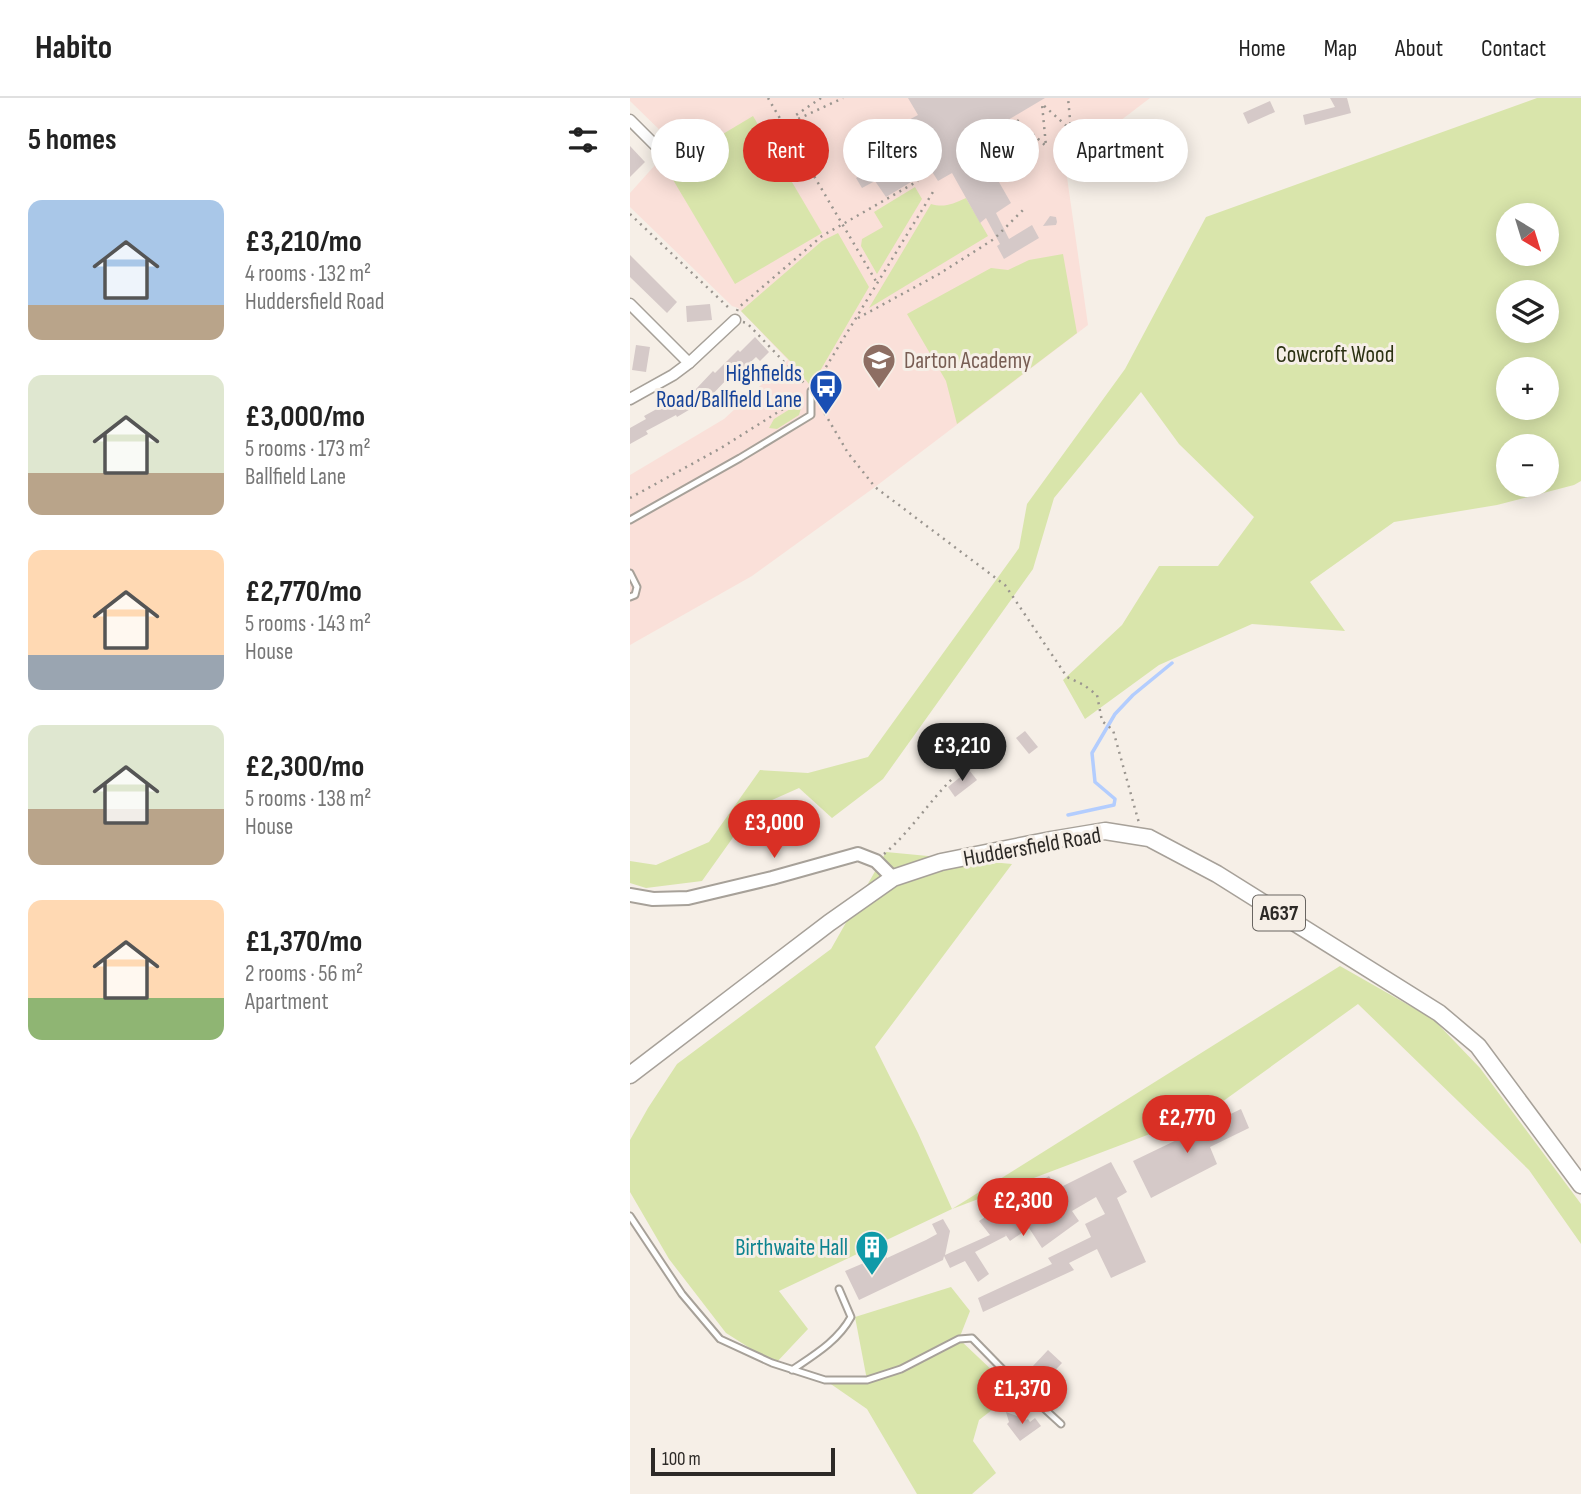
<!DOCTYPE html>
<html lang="en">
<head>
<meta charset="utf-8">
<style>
  body { margin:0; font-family:"Sofia Sans Condensed",sans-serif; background:#f2f2f2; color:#222; height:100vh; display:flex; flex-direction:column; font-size:26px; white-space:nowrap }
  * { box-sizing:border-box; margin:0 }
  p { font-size:23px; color:#767676 }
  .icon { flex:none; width:38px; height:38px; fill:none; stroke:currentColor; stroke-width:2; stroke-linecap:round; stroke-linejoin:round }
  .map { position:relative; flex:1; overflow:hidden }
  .panel { display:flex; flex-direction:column; background:#fff; width:630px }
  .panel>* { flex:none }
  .guide { position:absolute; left:21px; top:21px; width:665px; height:63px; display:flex; gap:14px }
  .needle { width:46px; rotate:142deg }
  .buttons { position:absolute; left:866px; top:105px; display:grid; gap:14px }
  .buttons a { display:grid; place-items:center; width:63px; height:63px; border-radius:50%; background:#fff; box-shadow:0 4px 18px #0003; font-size:35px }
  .scale { position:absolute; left:21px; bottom:18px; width:184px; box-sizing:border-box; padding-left:7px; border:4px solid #2d2a27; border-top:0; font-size:19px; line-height:24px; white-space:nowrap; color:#2d2a27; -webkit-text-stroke:5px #f6efe7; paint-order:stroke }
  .price { position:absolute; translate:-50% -60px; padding:0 16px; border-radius:24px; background:#d93025; color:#fff; font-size:23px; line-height:46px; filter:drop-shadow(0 2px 4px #0008) }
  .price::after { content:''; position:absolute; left:50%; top:42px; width:21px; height:16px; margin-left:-10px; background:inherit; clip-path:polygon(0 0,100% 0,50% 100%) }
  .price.current { background:#222; color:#fff }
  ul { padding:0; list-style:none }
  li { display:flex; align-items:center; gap:21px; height:175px; padding:0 28px }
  li span { display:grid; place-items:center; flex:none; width:196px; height:140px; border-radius:14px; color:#555 }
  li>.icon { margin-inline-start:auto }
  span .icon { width:84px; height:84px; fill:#fffc; stroke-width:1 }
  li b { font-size:30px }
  h2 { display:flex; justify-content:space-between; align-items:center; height:84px; padding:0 28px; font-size:30px }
  .tag { padding:0 24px; border-radius:32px; background:#fff; box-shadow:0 4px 18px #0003; font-size:24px; line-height:63px }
  .tag.current { background:#d93025; color:#fff }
  header { display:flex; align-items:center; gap:42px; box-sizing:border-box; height:98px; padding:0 35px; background:#fff; border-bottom:2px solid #e0e0e0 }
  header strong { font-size:33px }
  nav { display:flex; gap:38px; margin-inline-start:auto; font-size:24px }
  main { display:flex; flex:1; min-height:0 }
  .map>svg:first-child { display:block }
  .education { fill:#fae0d9 }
  .green { fill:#d9e5ab; fill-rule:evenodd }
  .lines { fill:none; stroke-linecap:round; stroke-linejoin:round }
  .stream { stroke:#b3cdfe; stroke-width:3.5 }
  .building { fill:#d5c9c8 }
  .service-casing { stroke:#a7a199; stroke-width:9 }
  .minor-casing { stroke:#a7a199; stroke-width:13 }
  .tertiary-casing { stroke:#a7a199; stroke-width:16 }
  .trunk-casing { stroke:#a7a199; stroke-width:19 }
  .path { stroke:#9a958f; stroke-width:2.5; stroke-dasharray:2 5; stroke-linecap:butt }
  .service { stroke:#fff; stroke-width:5 }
  .minor { stroke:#fff; stroke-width:10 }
  .tertiary { stroke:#fff; stroke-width:12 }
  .trunk { stroke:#fff; stroke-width:16 }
  .labels { text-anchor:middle; stroke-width:6; stroke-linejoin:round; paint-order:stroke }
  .shield { fill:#f6efe7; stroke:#696561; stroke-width:2 }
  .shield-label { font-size:21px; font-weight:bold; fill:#2d2a27 }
  .park-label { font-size:23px; fill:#2b3112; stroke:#f6efe7 }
  .education-label { font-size:23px; fill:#785e54; stroke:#f6efe7; text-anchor:start }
  .transit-label { font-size:23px; fill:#164399; stroke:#f6efe7; text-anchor:end }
  .street-label { font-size:23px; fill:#2d2a27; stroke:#f6efe7 }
  .culture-label { font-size:23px; fill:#0d838f; stroke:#f6efe7; text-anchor:end }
</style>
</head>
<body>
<header>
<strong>Habito</strong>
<nav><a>Home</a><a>Map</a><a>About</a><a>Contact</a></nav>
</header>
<main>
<section class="panel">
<h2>5 homes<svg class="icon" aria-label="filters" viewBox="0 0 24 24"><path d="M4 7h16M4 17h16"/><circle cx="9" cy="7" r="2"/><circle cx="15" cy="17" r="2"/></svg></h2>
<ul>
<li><span style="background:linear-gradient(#a9c7e8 75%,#b9a48a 0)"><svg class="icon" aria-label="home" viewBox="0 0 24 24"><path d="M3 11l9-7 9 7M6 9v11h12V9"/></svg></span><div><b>£3,210/mo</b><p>4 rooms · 132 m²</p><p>Huddersfield Road</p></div></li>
<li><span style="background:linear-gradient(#dfe7d0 70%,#b9a48a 0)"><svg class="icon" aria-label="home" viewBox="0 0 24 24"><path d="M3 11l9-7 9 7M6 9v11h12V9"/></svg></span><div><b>£3,000/mo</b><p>5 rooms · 173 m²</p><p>Ballfield Lane</p></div></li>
<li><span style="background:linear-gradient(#ffd9b3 75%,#9aa5b1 0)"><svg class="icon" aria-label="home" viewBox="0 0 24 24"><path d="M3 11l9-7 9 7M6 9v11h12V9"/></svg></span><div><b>£2,770/mo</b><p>5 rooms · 143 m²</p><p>House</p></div></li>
<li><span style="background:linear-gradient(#dfe7d0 60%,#b9a48a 0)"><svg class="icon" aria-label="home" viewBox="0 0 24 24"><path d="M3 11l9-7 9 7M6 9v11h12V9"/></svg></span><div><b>£2,300/mo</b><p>5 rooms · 138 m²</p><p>House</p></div></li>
<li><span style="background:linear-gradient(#ffd9b3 70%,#8fb573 0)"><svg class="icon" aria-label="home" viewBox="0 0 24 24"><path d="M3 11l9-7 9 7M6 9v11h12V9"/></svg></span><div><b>£1,370/mo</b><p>2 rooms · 56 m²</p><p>Apartment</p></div></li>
</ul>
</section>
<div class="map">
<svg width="951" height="1396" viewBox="0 0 951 1396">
  <rect width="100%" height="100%" fill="#f6efe7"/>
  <polygon class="education" points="0,0 520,0 435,65 458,227 245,389 122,478 0,547 0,377 94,321 158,262 108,210 102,208 0,109 0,95 44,46 0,3"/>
  <g class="green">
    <path d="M907,0h44v383l-7,4 -77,20 -103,17 -84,60 35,49 -93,-7 -93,41 -74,54 -22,-39 59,-55 37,-59h59l36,-49 -75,-73 -38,-52 -87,106 -21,71 -150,210 -51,39 -33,-30 -45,20 -52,73 -56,7 -16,-5v-22l26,4 53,-23 51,-72 48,3 60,-16 151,-209 8,-44 98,-135 81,-152zM878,117h39v39h-39zM878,194h39v39h-39zM878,271h39v39h-39zM878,348h39v39h-39z"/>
    <polygon points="123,18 192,135 105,186 36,70"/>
    <polygon points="285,89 292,101 247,176 231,148 232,141 253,129 244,114"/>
    <path d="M336,100l22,38 -119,72 62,-104c13,4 22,0 35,-6z"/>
    <polygon points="208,135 239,189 183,285 179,286 159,262 111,213 192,143"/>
    <polygon points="433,156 447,235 327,326 316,283 277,216 361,170 378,172 399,162"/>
    <polygon points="173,303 169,317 147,331 139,330 144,321"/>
    <polygon points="256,754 382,766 245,949 288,1035 322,1111 710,868 803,921 850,970 951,1106 951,1146 899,1072 728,906 578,1014 322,1111 149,1193 178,1231 145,1266 96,1235 39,1161 0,1094 0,1042 18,1010 47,966 201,851"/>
    <polygon points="321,1189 340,1213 329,1241 385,1294 349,1322 343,1343 366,1375 342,1396 287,1396 237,1311 195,1282 237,1282 225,1219"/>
  </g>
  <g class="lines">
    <polyline class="stream" points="438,717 484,707 485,701 465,684 462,655 485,616 503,597 542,565"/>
  </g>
  <g class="building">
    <polygon points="278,0 415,0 358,34 368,49 354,58 381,105 366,115 379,141 402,127 409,140 374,161 367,148 370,146 356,120 350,125 322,75 308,83 301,72 256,99 245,83 232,90 226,80 239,72 235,65 282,36 275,24 288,17"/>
    <polygon points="700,0 717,0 721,15 675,27 673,17 705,9"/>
    <polygon points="640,3 645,14 618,26 613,15"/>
    <polygon points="0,48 15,64 0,79"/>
    <polygon points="420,118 426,119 427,124 426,127 413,128"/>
    <polygon points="0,157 47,204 37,215 0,179"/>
    <polygon points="80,206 82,222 57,224 56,208"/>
    <polygon points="125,239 139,254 130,263 126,259 102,282 99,279 79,300 47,319 46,317 16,333 18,336 0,346 0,330 16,321 14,318 34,307 36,309 66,291 83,273 85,275 108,252 110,254"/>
    <polygon points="6,247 20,249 16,274 2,272"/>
    <polygon points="395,633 408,649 399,656 386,640"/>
    <polygon points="339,672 347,682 325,699 318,689"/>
    <polygon points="611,1011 619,1030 580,1049 587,1066 521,1100 503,1063"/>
    <polygon points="481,1064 497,1094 487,1100 516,1164 481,1180 467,1151 439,1165 444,1172 353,1214 348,1200 422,1166 418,1160 461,1139 455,1126 475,1116 466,1099 442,1113 449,1123 412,1150 399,1130 380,1143 375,1136 376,1138 345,1154 359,1176 348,1184 335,1163 320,1170 314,1158 313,1162 229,1202 215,1173 255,1156 257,1160 296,1142 307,1136 302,1126 313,1121 320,1133 315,1157 360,1137 349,1123 419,1078 427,1091"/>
    <polygon points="418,1252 432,1265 415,1283 402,1269"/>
    <polygon points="376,1314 387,1318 391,1315 396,1322 398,1321 400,1324 405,1320 411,1328 390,1343 377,1326 379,1324"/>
  </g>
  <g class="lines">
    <defs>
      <g id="service">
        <polyline points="0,422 110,360 181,317 181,293"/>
        <polyline points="0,475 7,489 5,497 0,499"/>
        <polyline points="0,1118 52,1196 90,1241 142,1265 195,1282 237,1282 271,1271 329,1241 342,1240 383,1282 431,1326"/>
        <path d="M162,1272c22,-15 46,-29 59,-53l-12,-28"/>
      </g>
      <g id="minor">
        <polyline points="0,22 28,50"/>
        <polyline points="0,206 59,265"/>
        <polyline points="0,301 43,277 59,265 105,222"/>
      </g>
      <polyline id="tertiary" points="0,797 23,801 58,800 142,780 228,756 246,763 263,780"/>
      <polyline id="trunk" points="0,977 199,825 263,780 311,764 421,742 475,733 519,740 587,776 809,915 848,948 951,1087"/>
    </defs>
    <use href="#service" class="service-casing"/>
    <use href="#minor" class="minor-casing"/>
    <use href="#tertiary" class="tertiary-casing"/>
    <use href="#trunk" class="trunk-casing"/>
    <g class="path">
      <polyline points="138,0 247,185"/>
      <polyline points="191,0 166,17 168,21 213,0"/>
      <polyline points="387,22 416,48 412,6 441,32 438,0"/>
      <polyline points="0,116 100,211"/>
      <polyline points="107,213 108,210 192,138 288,83"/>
      <polyline points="228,220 309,176 364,141 393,112"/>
      <polyline points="113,224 117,225 175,286"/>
      <polyline points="185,287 303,94"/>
      <polyline points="191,309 218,355 245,389 375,487 437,579 454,587 467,597 472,623 483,632 509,725"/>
      <polyline points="0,400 91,350 172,299"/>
      <path d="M254,756c26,-22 44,-51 68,-75"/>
    </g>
    <use href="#service" class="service"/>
    <use href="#minor" class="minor"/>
    <use href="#tertiary" class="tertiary"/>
    <use href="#trunk" class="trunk"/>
  </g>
  <defs>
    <symbol id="school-pin" viewBox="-11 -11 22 30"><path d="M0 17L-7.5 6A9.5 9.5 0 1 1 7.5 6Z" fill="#8d6e63" stroke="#f6efe7"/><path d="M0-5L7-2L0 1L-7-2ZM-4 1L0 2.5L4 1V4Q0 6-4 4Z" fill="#fff"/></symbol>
    <symbol id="bus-pin" viewBox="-11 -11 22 30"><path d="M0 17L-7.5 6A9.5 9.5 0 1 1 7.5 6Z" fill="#1a4fb4" stroke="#f6efe7"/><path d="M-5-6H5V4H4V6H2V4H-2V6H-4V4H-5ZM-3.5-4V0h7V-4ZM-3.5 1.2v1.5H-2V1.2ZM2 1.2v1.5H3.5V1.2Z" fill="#fff"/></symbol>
    <symbol id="building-pin" viewBox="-11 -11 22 30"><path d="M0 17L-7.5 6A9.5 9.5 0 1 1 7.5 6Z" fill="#0f9aa8" stroke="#f6efe7"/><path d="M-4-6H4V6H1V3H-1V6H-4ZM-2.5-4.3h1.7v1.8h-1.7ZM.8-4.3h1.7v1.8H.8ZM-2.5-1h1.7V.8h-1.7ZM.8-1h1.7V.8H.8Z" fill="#fff"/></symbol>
  </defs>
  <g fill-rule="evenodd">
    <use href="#school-pin" x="230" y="243" width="38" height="52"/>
    <use href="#bus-pin" x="177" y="269" width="38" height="52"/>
    <use href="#building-pin" x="223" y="1130" width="38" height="52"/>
  </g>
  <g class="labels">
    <rect class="shield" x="623" y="797.5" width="52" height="35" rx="5"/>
    <g class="shield-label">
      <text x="649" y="822">A637</text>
    </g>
    <g class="park-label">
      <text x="705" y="264">Cowcroft Wood</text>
    </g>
    <g class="education-label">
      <text x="274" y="270">Darton Academy</text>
    </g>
    <g class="transit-label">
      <text x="172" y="283">Highfields<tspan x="172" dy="26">Road/Ballfield Lane</tspan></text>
    </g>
    <g class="street-label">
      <text transform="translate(402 748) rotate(-10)" y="8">Huddersfield Road</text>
    </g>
    <g class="culture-label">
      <text x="218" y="1157">Birthwaite Hall</text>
    </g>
  </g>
</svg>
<div class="buttons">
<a><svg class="needle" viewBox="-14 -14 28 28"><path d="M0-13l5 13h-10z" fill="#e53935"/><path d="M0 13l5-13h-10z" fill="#767676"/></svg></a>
<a><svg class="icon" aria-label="layers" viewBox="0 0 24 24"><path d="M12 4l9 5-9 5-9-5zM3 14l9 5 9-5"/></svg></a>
<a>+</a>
<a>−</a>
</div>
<div class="scale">100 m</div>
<b class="price current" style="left:332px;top:685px">£3,210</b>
<b class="price" style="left:144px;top:762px">£3,000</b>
<b class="price" style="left:557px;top:1057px">£2,770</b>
<b class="price" style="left:393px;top:1140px">£2,300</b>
<b class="price" style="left:392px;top:1328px">£1,370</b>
<div class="guide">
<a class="tag">Buy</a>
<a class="tag current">Rent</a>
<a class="tag">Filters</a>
<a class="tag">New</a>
<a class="tag">Apartment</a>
</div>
</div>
</main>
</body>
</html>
